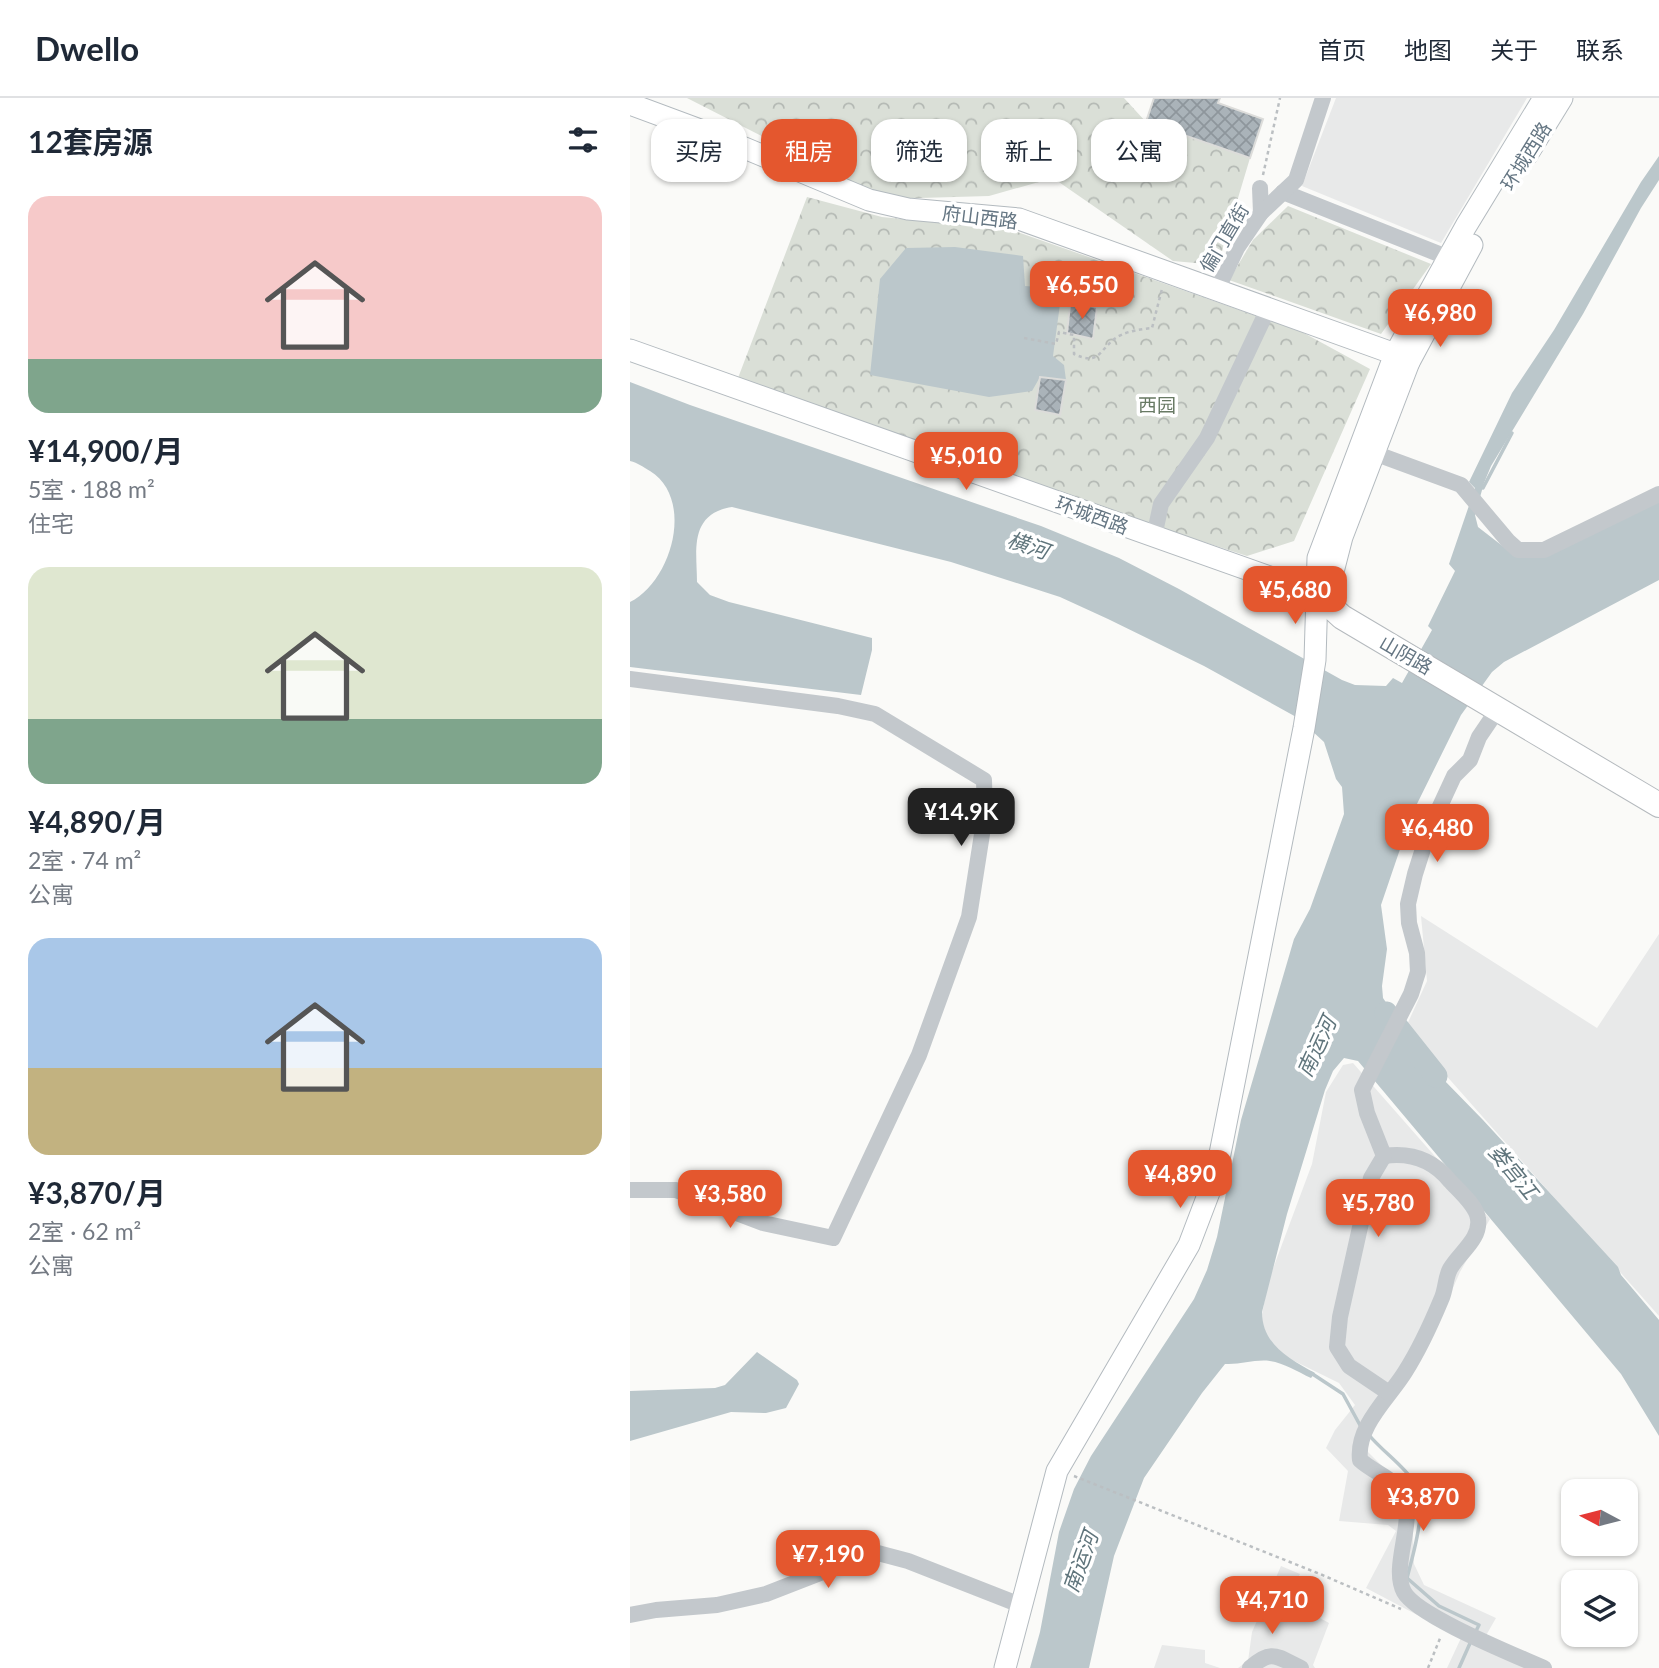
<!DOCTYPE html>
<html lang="zh">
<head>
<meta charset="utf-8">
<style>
  body { margin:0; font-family:Lato,"Noto Sans SC",sans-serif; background:#f6f6f7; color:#1f2937; height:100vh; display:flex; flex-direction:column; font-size:26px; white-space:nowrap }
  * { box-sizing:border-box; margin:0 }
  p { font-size:23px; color:#747a83 }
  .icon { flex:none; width:38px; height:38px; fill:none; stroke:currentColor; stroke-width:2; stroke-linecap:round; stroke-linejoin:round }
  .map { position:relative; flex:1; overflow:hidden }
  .side { display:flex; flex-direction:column; background:#fff; width:630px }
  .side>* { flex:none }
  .hud { position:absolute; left:21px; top:21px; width:665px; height:63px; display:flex; gap:14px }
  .needle { width:46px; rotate:277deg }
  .tools { position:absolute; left:931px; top:1381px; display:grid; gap:14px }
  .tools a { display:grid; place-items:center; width:77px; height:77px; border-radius:14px; background:#fff; box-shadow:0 2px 5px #0004; font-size:35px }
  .price { position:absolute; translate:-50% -60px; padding:0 16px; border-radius:14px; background:#e4572e; color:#fff; font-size:23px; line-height:46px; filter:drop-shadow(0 2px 4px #0008) }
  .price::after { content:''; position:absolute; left:50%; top:42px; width:21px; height:16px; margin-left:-10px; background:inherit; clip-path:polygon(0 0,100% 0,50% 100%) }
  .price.on { background:#222; color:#fff }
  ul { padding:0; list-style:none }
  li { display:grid; align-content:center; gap:14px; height:371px; padding:0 28px }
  li span { display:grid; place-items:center; height:217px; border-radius:21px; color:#555 }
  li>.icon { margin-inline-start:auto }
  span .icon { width:126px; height:126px; fill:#fffc; stroke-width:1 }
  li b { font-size:30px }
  h2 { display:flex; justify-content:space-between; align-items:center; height:84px; padding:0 28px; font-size:30px }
  .pill { padding:0 24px; border-radius:21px; background:#fff; box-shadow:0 2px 5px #0004; font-size:24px; line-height:63px }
  .pill.on { background:#e4572e; color:#fff }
  header { display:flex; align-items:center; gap:42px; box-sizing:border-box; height:98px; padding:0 35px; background:#fff; border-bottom:2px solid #e0e1e3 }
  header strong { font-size:33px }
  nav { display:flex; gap:38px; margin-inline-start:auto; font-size:24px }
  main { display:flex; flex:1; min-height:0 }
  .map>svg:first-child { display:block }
  .built { fill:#e8e9e9 }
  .park { fill:url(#park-crowns) }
  .water { fill:#bbc7cb }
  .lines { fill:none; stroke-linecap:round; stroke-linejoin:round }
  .stream { stroke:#bbc7cb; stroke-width:3.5 }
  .river { stroke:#bbc7cb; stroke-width:23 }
  .building { fill:url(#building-cross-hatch); stroke:#dcdcda; stroke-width:2 }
  .secondary-casing { stroke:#b3babf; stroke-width:23 }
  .primary-casing { stroke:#b5babe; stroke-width:26 }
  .path { stroke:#bbbfc2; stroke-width:2.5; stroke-dasharray:3.5 3.5; stroke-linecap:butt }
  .street { stroke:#c3c8cc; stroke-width:16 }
  .secondary { stroke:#fff; stroke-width:21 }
  .primary { stroke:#fff; stroke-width:24 }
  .labels { text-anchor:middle; stroke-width:7; stroke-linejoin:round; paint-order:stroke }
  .street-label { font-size:19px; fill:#657683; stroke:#fff }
  .park-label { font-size:19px; fill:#687a64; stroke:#fff }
  .water-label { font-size:21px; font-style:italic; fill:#60757c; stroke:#fff }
</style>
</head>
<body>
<header>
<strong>Dwello</strong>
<nav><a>首页</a><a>地图</a><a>关于</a><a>联系</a></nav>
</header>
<main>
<section class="side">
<h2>12套房源<svg class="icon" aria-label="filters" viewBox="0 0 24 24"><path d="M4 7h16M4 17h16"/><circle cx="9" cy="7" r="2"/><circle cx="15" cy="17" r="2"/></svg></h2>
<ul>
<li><span style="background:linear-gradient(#f6c9c9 75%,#7fa58c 0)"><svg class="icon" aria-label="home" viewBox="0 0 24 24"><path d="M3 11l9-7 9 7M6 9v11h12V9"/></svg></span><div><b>¥14,900/月</b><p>5室 · 188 m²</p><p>住宅</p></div></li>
<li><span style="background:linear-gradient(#dfe7d0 70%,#7fa58c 0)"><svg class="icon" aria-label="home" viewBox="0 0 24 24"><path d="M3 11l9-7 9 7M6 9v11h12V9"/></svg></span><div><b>¥4,890/月</b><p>2室 · 74 m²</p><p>公寓</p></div></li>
<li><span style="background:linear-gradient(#a9c7e8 60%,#c2b280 0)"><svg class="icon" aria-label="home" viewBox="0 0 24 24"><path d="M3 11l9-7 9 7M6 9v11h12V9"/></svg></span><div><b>¥3,870/月</b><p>2室 · 62 m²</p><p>公寓</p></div></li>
</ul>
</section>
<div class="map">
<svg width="1029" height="1570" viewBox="0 0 1029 1570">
  <defs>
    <pattern id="park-crowns" width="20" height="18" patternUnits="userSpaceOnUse" patternTransform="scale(1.75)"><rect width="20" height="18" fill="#dadfd7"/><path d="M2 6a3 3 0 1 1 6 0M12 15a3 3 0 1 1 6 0" fill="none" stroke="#b4b9b4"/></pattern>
    <pattern id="building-cross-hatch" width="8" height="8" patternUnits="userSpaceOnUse" patternTransform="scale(1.75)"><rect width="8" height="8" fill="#aab3b9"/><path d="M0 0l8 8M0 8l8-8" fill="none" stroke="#8e969c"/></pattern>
  </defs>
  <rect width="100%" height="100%" fill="#fafaf8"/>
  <g class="built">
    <polygon points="706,0 897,0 811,145 672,88"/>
    <polygon points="791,818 967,930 1029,836 1029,1218 775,931 797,883"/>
    <polygon points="723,965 860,1121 830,1174 807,1226 746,1325 736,1352 753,1369 775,1384 782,1408 784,1466 794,1487 866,1520 850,1548 899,1570 817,1570 831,1540 736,1490 766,1433 758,1427 709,1423 718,1373 696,1350 705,1332 725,1307 709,1285 650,1256 628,1238 638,1184 682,1066 696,994 713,967"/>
    <polygon points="651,1468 670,1476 657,1502 699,1525 683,1567 685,1570 608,1570 618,1563 622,1534"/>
    <polygon points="532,1547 575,1552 575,1565 590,1570 524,1570"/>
  </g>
  <g class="park">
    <polygon points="57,0 494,0 516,24 620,60 588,167 543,163 423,80 359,98 255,101"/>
    <polygon points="177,99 252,119 382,132 672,234 740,271 664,443 617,458 494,418 108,280"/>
    <polygon points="658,108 801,166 751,236 599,182 623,142"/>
  </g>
  <g class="water">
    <path d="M1029,58v24l-18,28 -58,106 -92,152 -7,17 -9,32 3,12 31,24 13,4 137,-56v81l-155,82 -12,10 -31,43 -49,99 -31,91 6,44 -5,37 1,12 23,34 -3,6 80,82 135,147 3,8 38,45v116l-38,-62 -263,-313 -14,-3 -11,13 -8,19 -38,124 -25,98c0,32 27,47 53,61l-4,5c-13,-6 -27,-15 -41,-17 -15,-2 -30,4 -45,3l-23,29 -58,85 -30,78 -25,112h-59l10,-36 19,-100 15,-43 17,-33 103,-157 13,-29 10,-33 24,-117 53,-181 16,-30 34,-95 -2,-27 -6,-8 -12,-37 -26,-24 -94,-52 -96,-47 -48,-22 -109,-35 -219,-55c-44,7 -35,45 -35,75l13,13 19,7 143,36v12l-11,45 -231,-28v-65c42,-21 65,-103 20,-131 -7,-4 -12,-8 -20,-10v-79l60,23 351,121 78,32 60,31 163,91 13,5 31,1 7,-8 9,5 30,-53 -4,-4 27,-55 -6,-7 26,-76 -6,-6 43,-89 42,-63 87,-148z"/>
    <polygon points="325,149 393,158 395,188 432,191 423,258 434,267 436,282 410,279 402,293 359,299 240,277 250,181 276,150"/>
    <polygon points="127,1254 167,1282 169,1286 156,1310 136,1315 101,1314 0,1343 0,1293 85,1290 95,1287"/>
  </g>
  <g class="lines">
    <g class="stream">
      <polyline points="853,390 882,335"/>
      <polyline points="681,1275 713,1296 731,1329"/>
      <path d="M739,1337c12,15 36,32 45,47 15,23 -1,72 -7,96l32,28 40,19 -3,6"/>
      <polyline points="829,1570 841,1543"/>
    </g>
    <polyline class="river" points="756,915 806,978"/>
  </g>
  <g class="building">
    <polygon points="524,0 590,0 588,5 633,21 620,60 516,24"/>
    <polygon points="440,207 467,209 463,241 437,235"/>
    <polygon points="410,279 436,282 430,317 405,312"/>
  </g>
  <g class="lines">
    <defs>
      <g id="secondary">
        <polyline points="0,6 81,36 239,102 278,111 389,121 765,256 779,264"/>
        <polyline points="897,57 932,0"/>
        <polyline points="0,252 687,496"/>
        <polyline points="688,494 704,470 712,439 779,264 842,147"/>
        <polyline points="375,1570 427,1373 559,1147 586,1076 674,630 685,562 688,460 765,256 836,128 914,0"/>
      </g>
      <polyline id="primary" points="687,496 712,519 1029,707"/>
    </defs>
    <use href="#secondary" class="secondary-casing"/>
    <use href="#primary" class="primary-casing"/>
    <g class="path">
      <polyline points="633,77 650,0"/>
      <path d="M394,240l32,6 3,-12 15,3v19c24,11 24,-1 39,-14 9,-8 27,-11 39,-12l10,-39"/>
      <polyline points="444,1378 690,1476 771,1511"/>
      <polyline points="798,1570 811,1538"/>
    </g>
    <g class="street">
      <polyline points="630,90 631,115"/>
      <polyline points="653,94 819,160"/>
      <polyline points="587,192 607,150 631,115 666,82 693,0"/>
      <polyline points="744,355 831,387 878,443 888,452 914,452 1029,396"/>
      <polyline points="524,439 531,406 577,340 638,211"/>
      <polyline points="0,581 208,608 245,616 354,682 355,717 339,819 289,957 203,1140 133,1125 46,1092 0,1092"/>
      <path d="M754,1058c27,-4 49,4 66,25 9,10 27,25 28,38 3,20 -19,34 -28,50 -5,9 -4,21 -9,31 -10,24 -22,50 -36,72 -16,26 -49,54 -45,88 12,11 28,16 39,28 22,24 -10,76 5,104 13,24 111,63 140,76"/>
      <polyline points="759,1295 719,1268 707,1249 710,1219 741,1080 754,1058 737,1015 732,992 781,896 788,874 787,855 779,825 778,806 785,776 799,732 824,678 840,662 849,639 868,611"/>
      <polyline points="0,1517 26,1512 87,1507 136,1496 244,1454 278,1463 393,1508"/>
      <path d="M620,1570c22,-20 27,-11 51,0"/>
    </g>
    <use href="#secondary" class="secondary"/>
    <use href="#primary" class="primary"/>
  </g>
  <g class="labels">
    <g class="street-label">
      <text transform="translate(896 58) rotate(-58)" y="7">环城西路</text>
      <text transform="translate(350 119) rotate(7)" y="7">府山西路</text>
      <text transform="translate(594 140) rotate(-59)" y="7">偏门直街</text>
      <text transform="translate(462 417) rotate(20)" y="7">环城西路</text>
      <text transform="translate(776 557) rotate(30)" y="7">山阴路</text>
    </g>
    <g class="park-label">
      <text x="527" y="314">西园</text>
    </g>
    <g class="water-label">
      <text transform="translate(398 448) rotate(19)" y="7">横河</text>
      <text transform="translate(687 949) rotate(-65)" y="7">南运河</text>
      <text transform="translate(883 1074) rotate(51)" y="7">娄宫江</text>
      <text transform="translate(451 1464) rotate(-70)" y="7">南运河</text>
    </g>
  </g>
</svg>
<div class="tools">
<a><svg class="needle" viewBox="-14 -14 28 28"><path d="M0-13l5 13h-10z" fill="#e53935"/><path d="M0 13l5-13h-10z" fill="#747a83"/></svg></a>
<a><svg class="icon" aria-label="layers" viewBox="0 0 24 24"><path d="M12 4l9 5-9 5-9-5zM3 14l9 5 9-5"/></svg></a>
</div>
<b class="price" style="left:452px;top:223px">¥6,550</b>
<b class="price" style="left:810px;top:251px">¥6,980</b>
<b class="price" style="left:336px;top:394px">¥5,010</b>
<b class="price" style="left:665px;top:528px">¥5,680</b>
<b class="price on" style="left:331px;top:750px">¥14.9K</b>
<b class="price" style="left:807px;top:766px">¥6,480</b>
<b class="price" style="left:550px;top:1112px">¥4,890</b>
<b class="price" style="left:100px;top:1132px">¥3,580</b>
<b class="price" style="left:748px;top:1141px">¥5,780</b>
<b class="price" style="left:793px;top:1435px">¥3,870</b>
<b class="price" style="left:198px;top:1492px">¥7,190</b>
<b class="price" style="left:642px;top:1538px">¥4,710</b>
<div class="hud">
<a class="pill">买房</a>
<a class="pill on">租房</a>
<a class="pill">筛选</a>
<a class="pill">新上</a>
<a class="pill">公寓</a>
</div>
</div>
</main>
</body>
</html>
